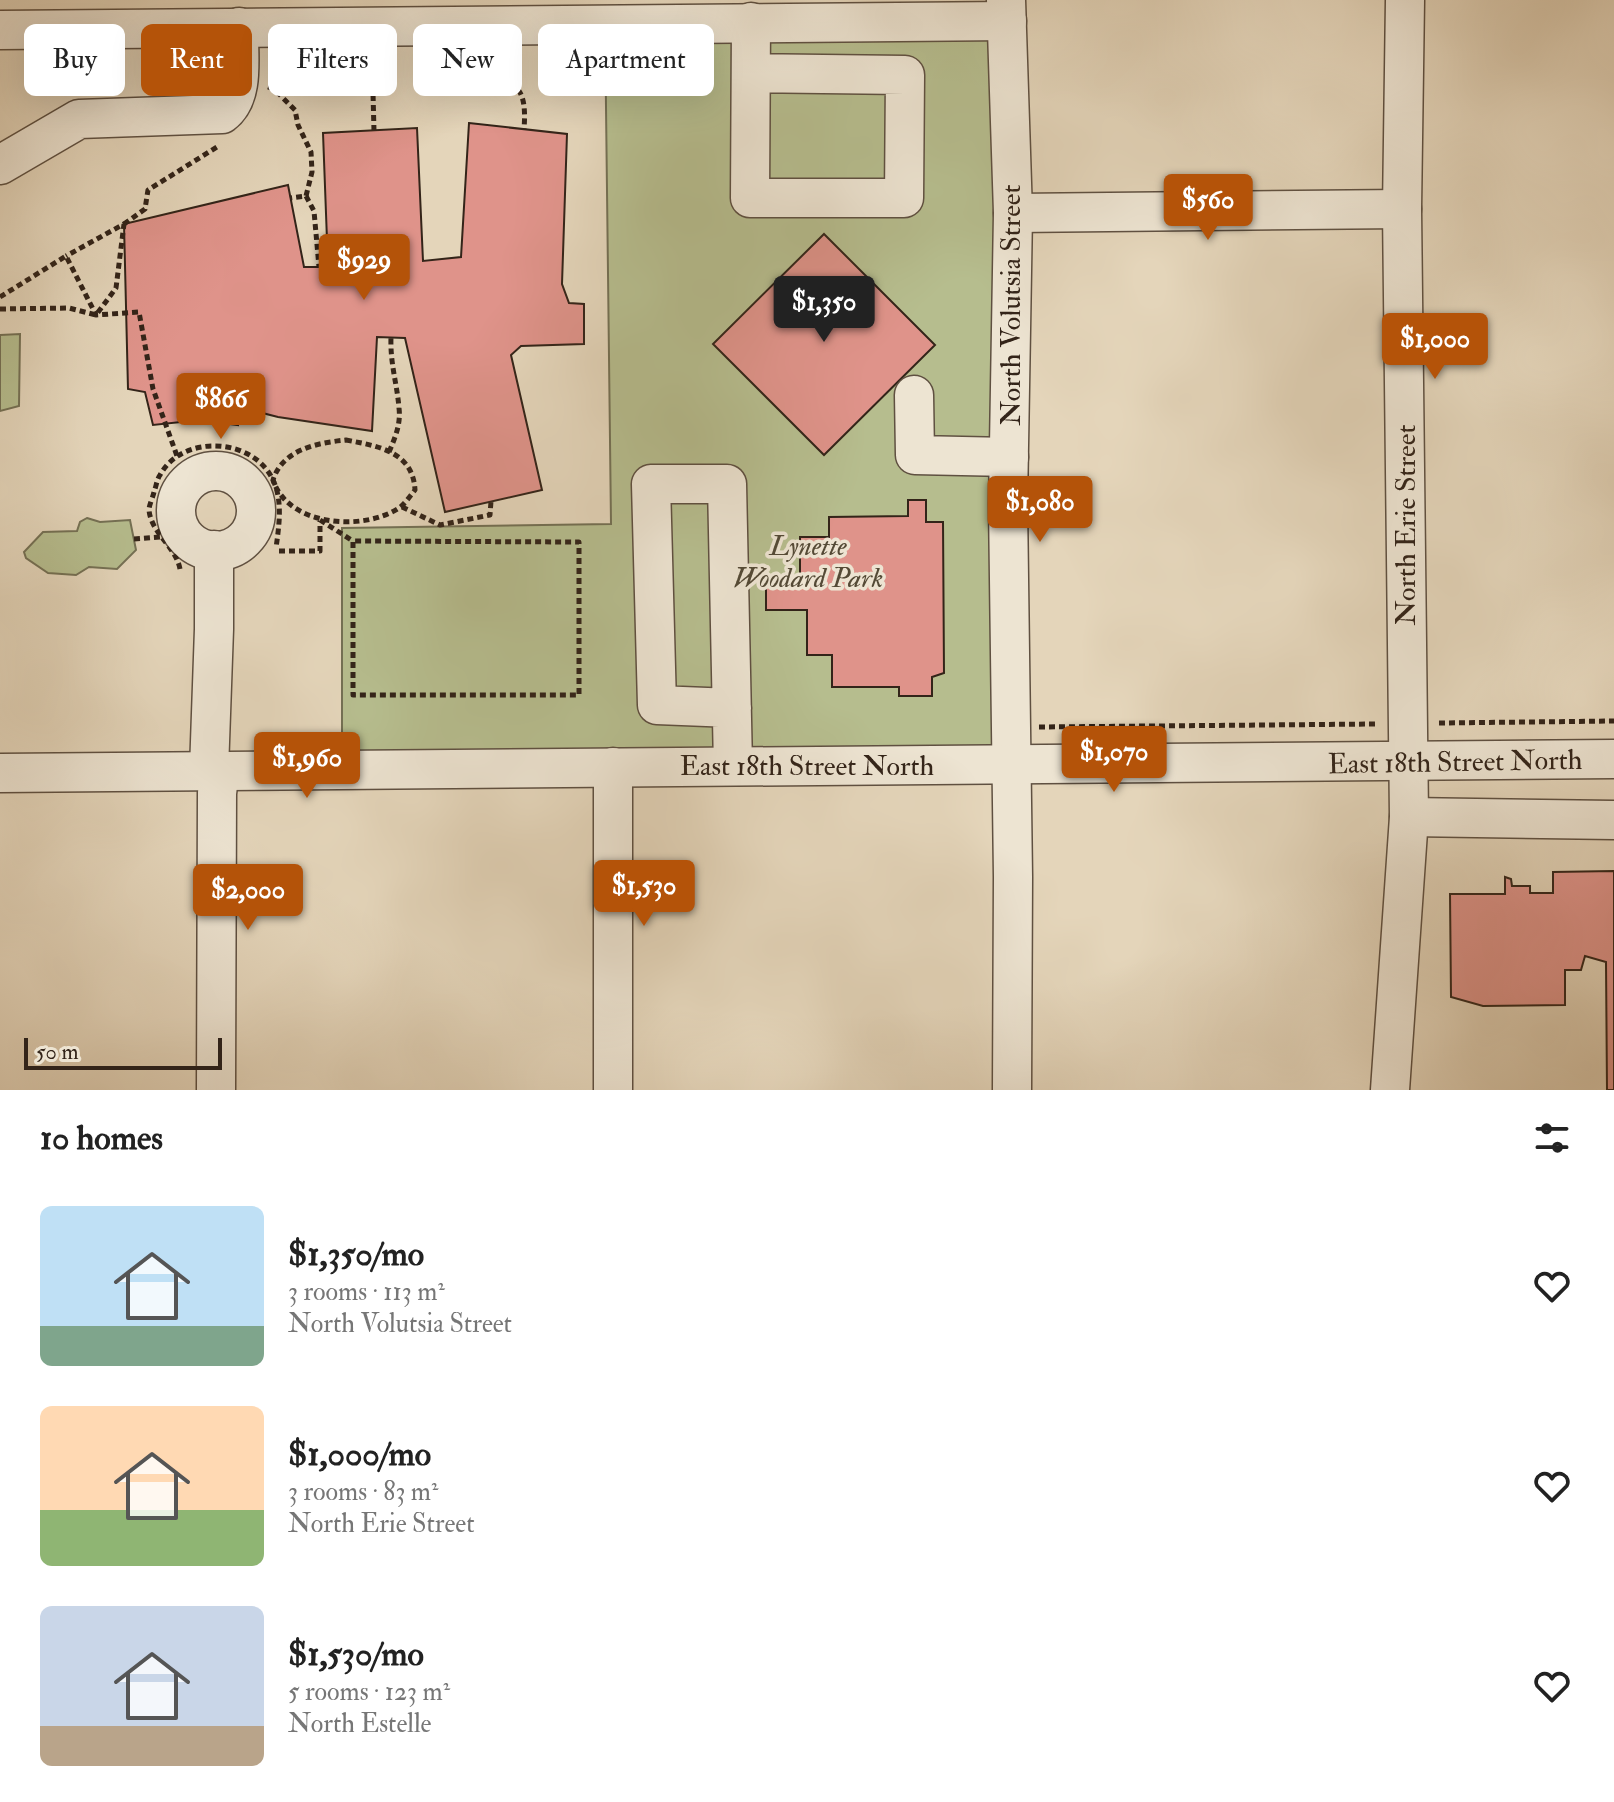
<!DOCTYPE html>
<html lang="en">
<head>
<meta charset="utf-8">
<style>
  body { margin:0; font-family:"IM FELL Double Pica",serif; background:#f2f2f2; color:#222; height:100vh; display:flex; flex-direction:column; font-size:30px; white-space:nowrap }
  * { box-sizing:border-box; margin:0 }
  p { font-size:26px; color:#767676 }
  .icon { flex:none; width:44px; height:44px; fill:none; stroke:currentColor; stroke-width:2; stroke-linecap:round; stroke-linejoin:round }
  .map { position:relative; height:1090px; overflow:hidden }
  .drawer { display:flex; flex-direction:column; background:#fff; flex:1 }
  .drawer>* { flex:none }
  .guide { position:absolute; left:24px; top:24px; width:800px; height:72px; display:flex; gap:16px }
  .scale { position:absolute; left:24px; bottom:20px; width:198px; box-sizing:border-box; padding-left:8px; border:4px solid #332419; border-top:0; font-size:22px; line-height:28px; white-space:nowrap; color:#332419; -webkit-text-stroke:6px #ede4d2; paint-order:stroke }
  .price { position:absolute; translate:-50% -68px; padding:0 18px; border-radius:8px; background:#b45309; color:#fff; font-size:26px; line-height:52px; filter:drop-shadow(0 2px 4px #0008) }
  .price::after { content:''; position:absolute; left:50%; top:48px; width:24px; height:18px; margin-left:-12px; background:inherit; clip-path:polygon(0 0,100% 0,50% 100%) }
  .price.active { background:#222; color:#fff }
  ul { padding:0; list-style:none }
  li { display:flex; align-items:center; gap:24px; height:200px; padding:0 40px }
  li span { display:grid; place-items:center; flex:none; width:224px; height:160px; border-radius:12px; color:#555 }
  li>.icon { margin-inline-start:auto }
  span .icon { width:96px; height:96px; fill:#fffc; stroke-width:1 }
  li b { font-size:34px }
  h2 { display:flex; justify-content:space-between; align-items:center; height:96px; padding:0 40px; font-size:34px }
  .chip { padding:0 28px; border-radius:12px; background:#fff; box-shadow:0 8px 32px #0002; font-size:28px; line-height:72px }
  .chip.active { background:#b45309; color:#fff }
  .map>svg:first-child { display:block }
  .green { fill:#b6bd8e; stroke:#747054; stroke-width:2 }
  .building { fill:#df938a; stroke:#332419; stroke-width:2 }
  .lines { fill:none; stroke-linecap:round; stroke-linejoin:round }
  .minor-casing { stroke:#5f5041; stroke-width:41 }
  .path { stroke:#332419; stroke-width:5; stroke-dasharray:6 4; stroke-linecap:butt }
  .minor { stroke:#ede4d2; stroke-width:38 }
  .labels { text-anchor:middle; stroke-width:7; stroke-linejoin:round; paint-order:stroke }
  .street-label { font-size:28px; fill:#332419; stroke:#ede4d2 }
  .park-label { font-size:28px; font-style:italic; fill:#544a36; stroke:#ede4d2 }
</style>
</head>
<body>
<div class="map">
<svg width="1614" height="1090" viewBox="0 0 1614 1090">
  <rect width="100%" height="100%" fill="#e4d5ba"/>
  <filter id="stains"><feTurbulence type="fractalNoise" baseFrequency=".0025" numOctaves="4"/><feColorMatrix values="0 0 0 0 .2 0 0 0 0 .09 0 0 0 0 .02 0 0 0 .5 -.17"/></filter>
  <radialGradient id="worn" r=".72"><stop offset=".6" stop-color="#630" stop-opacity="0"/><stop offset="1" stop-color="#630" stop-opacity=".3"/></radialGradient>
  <g class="green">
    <polygon points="1007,21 1012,764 342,768 342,528 611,524 605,23"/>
    <polygon points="20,334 19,406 0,411 0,335"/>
    <polygon points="87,518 100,522 130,520 136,550 117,569 89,567 76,575 48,573 26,558 24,552 43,532 77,531 80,522"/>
  </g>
  <g class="building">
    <polygon points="469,123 567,134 562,284 569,303 584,304 584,344 521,346 511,355 542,490 445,512 405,338 377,337 372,431 278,417 239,407 238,425 200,420 153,425 145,392 128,389 124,224 288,185 304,267 328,267 323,133 417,128 423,261 461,257"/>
    <polygon points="824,234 935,345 824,455 713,344"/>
    <polygon points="908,500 926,500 926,522 943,522 944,673 932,677 932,696 899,696 899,687 832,687 832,655 807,655 807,610 766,610 766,575 800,575 800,537 829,537 829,517 908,516"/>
    <polygon points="1614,871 1614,1090 1607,1090 1606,962 1585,956 1581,970 1565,970 1565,1005 1483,1006 1451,997 1450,894 1505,894 1505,877 1511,879 1512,886 1530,886 1530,893 1553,893 1553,872"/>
  </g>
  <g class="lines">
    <defs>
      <g id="minor">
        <polyline points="1006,0 1013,213 1008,504 1013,877 1012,1090"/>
        <polyline points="751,22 750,198 904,198 905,75 752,73"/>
        <polyline points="0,30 1007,21"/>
        <path d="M0,165l79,-46 143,-5c24,-18 16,-59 17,-87"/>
        <polyline points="1013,213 1402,209"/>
        <polyline points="914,395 915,455 1009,457"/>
        <circle cx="216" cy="511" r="40"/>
        <polyline points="732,708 657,705 651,484 727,484 733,766"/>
        <polyline points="613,767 613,1090"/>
        <polyline points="209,770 214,629 214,550"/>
        <polyline points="0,773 1614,759"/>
        <polyline points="1409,817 1614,820"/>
        <polyline points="216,1090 217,793 220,770"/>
        <polyline points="1390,1090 1409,817 1402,209 1405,0"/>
      </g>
    </defs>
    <use href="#minor" class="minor-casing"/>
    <g class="path">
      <polyline points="372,55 374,131"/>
      <path d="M473,55l1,8c36,22 54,15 50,66"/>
      <polyline points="268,87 274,89 295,110 298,125 311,152 312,172 306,196 290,198"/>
      <polyline points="306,196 314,211 319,267"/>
      <polyline points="124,224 145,209 148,190 217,147"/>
      <polyline points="0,297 66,256 96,315 139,312 153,389 177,456"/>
      <polyline points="0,309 69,308 96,315 116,288 124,224 66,256"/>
      <path d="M346,440c31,6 67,11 69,50 -5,6 -10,14 -16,18 -37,24 -111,18 -126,-28 10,-31 44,-37 73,-40z"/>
      <path d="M389,452c6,-14 12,-28 10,-44 -2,-25 -9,-44 -8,-71"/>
      <polyline points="402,507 440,525 490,515 491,501"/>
      <polyline points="320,520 353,541 353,695 579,695 579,542 353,541"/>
      <polyline points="134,539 160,537"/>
      <polyline points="279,551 320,551 320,521"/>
      <path d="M180,569c-4,-22 -29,-36 -31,-59 0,-5 4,-13 5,-18 2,-5 3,-13 6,-17 23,-42 94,-37 113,5 10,21 6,46 3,68"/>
      <polyline points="1439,723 1614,721"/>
      <polyline points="1039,727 1377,724"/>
    </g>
    <use href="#minor" class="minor"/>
  </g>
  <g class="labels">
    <g class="street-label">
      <text transform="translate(1010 305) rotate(-90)" y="10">North Volutsia Street</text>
      <text transform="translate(1405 525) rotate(-90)" y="10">North Erie Street</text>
      <text transform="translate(1455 761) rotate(-1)" y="10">East 18th Street North</text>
      <text x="807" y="775">East 18th Street North</text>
    </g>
    <g class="park-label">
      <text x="808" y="555">Lynette<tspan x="808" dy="32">Woodard Park</tspan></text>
    </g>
  </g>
  <rect width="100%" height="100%" filter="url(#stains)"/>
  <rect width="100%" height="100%" fill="url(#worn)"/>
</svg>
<div class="scale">50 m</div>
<b class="price" style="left:1208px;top:242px">$560</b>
<b class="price" style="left:364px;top:302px">$929</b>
<b class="price active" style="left:824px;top:344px">$1,350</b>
<b class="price" style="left:1435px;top:381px">$1,000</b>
<b class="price" style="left:221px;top:441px">$866</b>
<b class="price" style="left:1040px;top:544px">$1,080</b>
<b class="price" style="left:1114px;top:794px">$1,070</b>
<b class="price" style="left:307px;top:800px">$1,960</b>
<b class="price" style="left:644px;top:928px">$1,530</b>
<b class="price" style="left:248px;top:932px">$2,000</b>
<div class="guide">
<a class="chip">Buy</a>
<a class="chip active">Rent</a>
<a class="chip">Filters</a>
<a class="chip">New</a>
<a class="chip">Apartment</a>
</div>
</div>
<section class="drawer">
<h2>10 homes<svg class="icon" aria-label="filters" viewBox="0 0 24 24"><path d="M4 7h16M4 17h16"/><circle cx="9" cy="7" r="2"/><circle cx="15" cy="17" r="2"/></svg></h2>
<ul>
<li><span style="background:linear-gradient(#bfe0f5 75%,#7fa58c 0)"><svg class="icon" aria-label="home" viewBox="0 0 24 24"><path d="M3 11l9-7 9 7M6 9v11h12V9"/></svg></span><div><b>$1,350/mo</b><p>3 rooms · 113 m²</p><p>North Volutsia Street</p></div><svg class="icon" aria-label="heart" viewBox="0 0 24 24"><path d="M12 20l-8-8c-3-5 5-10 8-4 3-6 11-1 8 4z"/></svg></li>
<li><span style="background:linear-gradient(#ffd9b3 65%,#8fb573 0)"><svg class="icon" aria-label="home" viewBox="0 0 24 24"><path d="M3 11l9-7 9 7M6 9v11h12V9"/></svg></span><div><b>$1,000/mo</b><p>3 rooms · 83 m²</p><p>North Erie Street</p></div><svg class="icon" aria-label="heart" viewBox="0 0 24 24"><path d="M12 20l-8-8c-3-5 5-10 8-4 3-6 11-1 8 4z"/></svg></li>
<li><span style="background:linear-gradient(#c9d6e8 75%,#b9a48a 0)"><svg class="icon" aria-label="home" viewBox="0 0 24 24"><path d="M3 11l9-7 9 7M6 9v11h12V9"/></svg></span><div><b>$1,530/mo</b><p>5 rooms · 123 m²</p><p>North Estelle</p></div><svg class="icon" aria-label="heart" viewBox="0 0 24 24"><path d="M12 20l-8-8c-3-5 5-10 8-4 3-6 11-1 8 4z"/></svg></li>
</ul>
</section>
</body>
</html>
